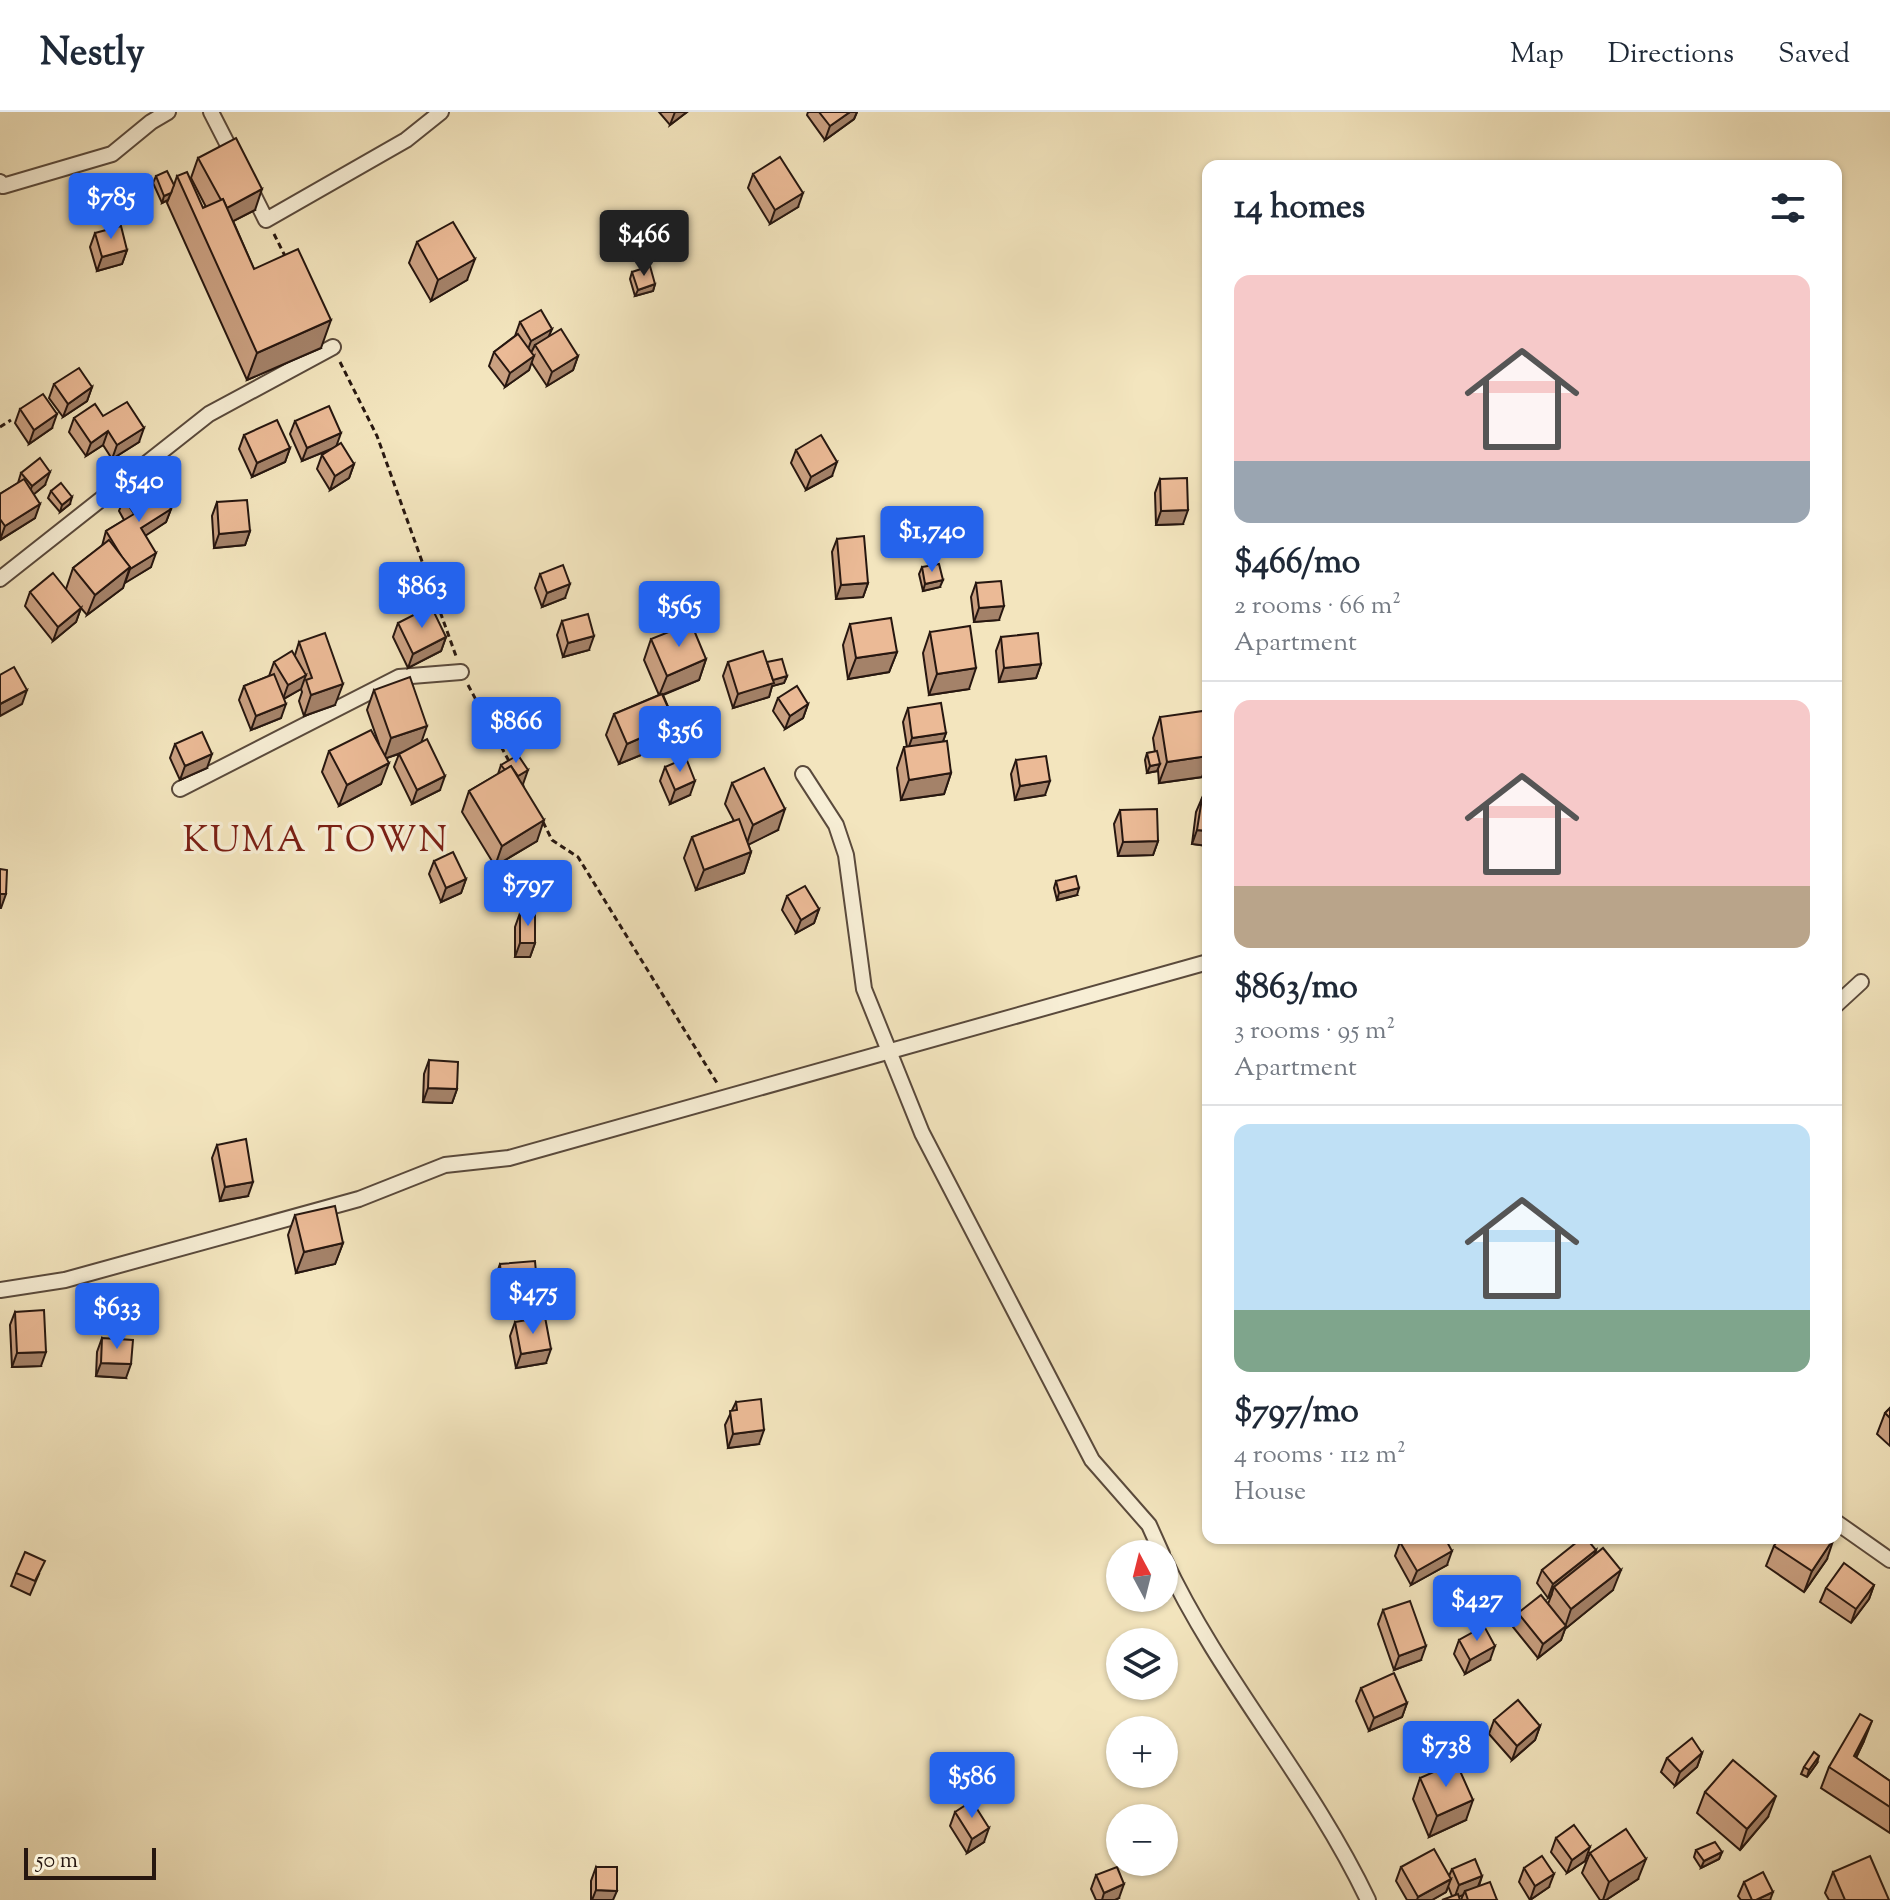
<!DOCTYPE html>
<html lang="en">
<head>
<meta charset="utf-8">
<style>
  body { margin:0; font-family:"Sorts Mill Goudy",serif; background:#f2f2f3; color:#1f2937; height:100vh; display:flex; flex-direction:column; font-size:30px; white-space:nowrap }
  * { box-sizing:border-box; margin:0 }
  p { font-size:26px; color:#747a83 }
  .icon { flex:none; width:44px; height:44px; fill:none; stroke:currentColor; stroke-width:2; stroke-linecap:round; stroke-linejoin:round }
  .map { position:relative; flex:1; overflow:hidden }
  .sheet { position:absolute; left:1202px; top:48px; width:640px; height:1384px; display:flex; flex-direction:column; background:#fff; border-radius:16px; box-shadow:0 2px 6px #0004 }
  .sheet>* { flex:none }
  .needle { width:52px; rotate:353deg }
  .controls { position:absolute; left:1106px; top:1428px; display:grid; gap:16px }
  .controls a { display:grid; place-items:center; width:72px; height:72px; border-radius:50%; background:#fff; box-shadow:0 2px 6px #0004; font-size:40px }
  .scale { position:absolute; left:24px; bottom:20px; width:132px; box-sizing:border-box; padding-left:8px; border:4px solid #271710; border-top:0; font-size:22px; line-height:28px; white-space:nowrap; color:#271710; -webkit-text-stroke:6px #f7eed5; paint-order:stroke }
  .price { position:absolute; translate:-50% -68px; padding:0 18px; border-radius:8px; background:#2563eb; color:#fff; font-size:26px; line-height:52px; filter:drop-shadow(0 2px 4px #0008) }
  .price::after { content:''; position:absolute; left:50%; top:48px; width:24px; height:18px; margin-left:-12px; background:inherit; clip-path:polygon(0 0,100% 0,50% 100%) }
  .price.active { background:#222; color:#fff }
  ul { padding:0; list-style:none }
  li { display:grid; align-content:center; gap:16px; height:424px; padding:0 32px }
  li+li { border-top:2px solid #e0e1e3 }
  li span { display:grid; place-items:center; height:248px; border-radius:16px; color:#555 }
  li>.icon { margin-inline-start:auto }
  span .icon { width:144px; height:144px; fill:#fffc; stroke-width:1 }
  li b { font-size:34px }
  h2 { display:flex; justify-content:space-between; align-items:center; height:96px; padding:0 32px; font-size:34px }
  header { display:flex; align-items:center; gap:48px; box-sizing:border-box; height:112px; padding:0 40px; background:#fff; border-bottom:2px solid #e0e1e3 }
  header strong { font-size:38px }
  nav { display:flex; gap:44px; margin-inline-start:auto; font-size:28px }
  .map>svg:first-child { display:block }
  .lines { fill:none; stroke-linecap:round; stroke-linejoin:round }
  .street-casing { stroke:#5a4a3c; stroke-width:18 }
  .path { stroke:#271710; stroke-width:3; stroke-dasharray:6 4; stroke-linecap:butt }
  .street { stroke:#f7eed5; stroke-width:14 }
  .wall { fill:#caa081; stroke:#271710; stroke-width:2 }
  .shaded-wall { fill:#a48269; stroke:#271710; stroke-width:2 }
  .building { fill:#ebba96; stroke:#271710; stroke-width:2 }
  .labels { text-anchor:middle; stroke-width:7; stroke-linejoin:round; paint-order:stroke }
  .neighbourhood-label { font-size:36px; letter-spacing:2px; fill:#7a1f14; stroke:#f7eed5 }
</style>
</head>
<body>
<header>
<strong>Nestly</strong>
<nav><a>Map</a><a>Directions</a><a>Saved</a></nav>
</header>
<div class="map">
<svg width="1890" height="1788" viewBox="0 0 1890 1788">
  <rect width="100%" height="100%" fill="#f3e5be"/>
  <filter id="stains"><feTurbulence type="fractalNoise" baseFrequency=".0025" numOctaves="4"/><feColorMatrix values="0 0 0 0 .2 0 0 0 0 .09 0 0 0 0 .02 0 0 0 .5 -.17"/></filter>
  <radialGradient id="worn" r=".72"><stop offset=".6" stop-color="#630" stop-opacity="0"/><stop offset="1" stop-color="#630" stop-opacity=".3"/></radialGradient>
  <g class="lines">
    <defs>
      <g id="street">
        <polyline points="211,0 234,45"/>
        <polyline points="0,70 3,74 112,42 151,10 168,0"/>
        <polyline points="249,74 266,108 406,28 441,0"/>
        <polyline points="0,467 209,302 333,235"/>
        <polyline points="803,662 836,713 846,743 864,877 922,1021 1092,1348 1149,1413 1162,1442"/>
        <polyline points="180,677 399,565 461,560"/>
        <polyline points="1836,893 1861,870"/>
        <polyline points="0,1178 65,1168 359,1087 445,1053 509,1046 1208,850"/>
        <polyline points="1836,1410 1890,1448"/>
        <path d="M1164,1447c56,120 147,221 204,341"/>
      </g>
    </defs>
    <use href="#street" class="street-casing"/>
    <g class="path">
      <polyline points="274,122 285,144"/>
      <polyline points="340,250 377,324 456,544"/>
      <polyline points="0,315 11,308"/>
      <polyline points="468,573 510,651"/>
      <polyline points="543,710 552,728 578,745 717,971"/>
    </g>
    <use href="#street" class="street"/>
  </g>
  <g class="wall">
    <polygon points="659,0 687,0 670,13"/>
    <polygon points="808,0 857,0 854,7 825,28 807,3"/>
    <polygon points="198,46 255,98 233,109 254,157 321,236 247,268 167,91 168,88 162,91 153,71 156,64 174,73 177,64 203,96 206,95 191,66"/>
    <polygon points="753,62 798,95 770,112 748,76"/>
    <polygon points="95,121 127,138 122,152 97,159 90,135"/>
    <polygon points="417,130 467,168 431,189 409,151"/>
    <polygon points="632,160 655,172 653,179 635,184 630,167"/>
    <polygon points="520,210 549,224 578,244 573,258 547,274 531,250 529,258 505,275 489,254 494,240 515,224"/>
    <polygon points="54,272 92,275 87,289 63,305 49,286"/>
    <polygon points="20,297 52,316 29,332 15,311"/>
    <polygon points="103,304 139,330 112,347 103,333 86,344 69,320 74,306"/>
    <polygon points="295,309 337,334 354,352 349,366 330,378 317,357 322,343 331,337 302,349 290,322"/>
    <polygon points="244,323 290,336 285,350 252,365 239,337"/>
    <polygon points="796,338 832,364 806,378 791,351"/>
    <polygon points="21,361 45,373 34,382 35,406 0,428 0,382 18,371"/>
    <polygon points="1160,367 1183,412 1156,413 1155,381"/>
    <polygon points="51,379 70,392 60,400 48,386"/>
    <polygon points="124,386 171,397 166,410 145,423 151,455 124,471 123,476 87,503 81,496 76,510 53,529 25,494 30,480 66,477 73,456 102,434 106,419 124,408 119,399"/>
    <polygon points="217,390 250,419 245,433 214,436 212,404"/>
    <polygon points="837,427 868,471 863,485 836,487 832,440"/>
    <polygon points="922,455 940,475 923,479 919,462"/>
    <polygon points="540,462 565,486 542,495 535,476"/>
    <polygon points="976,471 999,508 974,510 971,485"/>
    <polygon points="562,509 589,538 563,545 557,523"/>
    <polygon points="398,511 446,525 441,539 408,556 393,525"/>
    <polygon points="850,512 897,540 889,560 848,567 843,533"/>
    <polygon points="930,520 969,577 929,583 923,541"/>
    <polygon points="1001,525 1041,552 1036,566 999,570 996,539"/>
    <polygon points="651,527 706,547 699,568 663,583 675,611 668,632 619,652 606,623 614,602 659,583 644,548"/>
    <polygon points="299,530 335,593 304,604 299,589 302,580 301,577 284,587 281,606 251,618 239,588 244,574 269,564 274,550 295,543"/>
    <polygon points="728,550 767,550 787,564 784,571 772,574 769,585 733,596 723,564"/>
    <polygon points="374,578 422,630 440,678 412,692 394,655 399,642 386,646 381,672 339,694 322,660 329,639 379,632 367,598"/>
    <polygon points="778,586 808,592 803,606 785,617 773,599"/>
    <polygon points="908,596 946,621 943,629 951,661 944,682 901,688 897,656 904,635 907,635 903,610"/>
    <polygon points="1160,605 1208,634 1208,648 1202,665 1159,671 1158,658 1157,659 1147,661 1145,648 1147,641 1155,640 1153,626"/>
    <polygon points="175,632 207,656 180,668 170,646"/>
    <polygon points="1016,648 1045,683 1015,688 1011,662"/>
    <polygon points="501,653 523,672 537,729 495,754 462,700 469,679 498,662"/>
    <polygon points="665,655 690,683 670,692 660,669"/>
    <polygon points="732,671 778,718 748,732 751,740 744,761 696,778 684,746 692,725 734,709 725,692"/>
    <polygon points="1202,686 1208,734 1192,732 1196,700"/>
    <polygon points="1120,698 1158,729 1153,743 1118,744 1114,712"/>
    <polygon points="434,749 466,767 461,781 441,790 429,762"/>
    <polygon points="1056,769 1077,783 1057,788 1054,776"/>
    <polygon points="787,784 819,797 814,811 796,821 782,798"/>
    <polygon points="520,801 535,831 530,845 515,845 515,815"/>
    <polygon points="429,948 457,977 452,991 423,990 424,962"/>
    <polygon points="217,1033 248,1084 220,1089 212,1046"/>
    <polygon points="295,1103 343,1131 335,1152 296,1161 288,1123"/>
    <polygon points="500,1152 538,1183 533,1196 498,1199 495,1166"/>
    <polygon points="15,1200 41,1254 12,1255 10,1213"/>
    <polygon points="515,1210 546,1251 516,1256 510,1224"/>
    <polygon points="102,1226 126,1266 96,1264 97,1240"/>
    <polygon points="736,1290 759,1332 728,1336 725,1313"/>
    <polygon points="1890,1296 1890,1334 1877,1322 1885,1301"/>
    <polygon points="1400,1430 1447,1453 1411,1473 1395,1444"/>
    <polygon points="1774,1434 1827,1447 1804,1480 1766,1454"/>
    <polygon points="1596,1438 1595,1443 1613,1478 1565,1517 1561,1528 1538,1546 1513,1515 1518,1501 1548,1492 1551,1484 1548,1486 1537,1471 1542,1458"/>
    <polygon points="16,1461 39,1462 30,1483 11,1474"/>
    <polygon points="1874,1473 1869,1487 1851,1511 1820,1490 1826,1476"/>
    <polygon points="1383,1498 1421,1548 1394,1558 1378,1512"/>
    <polygon points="1459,1528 1490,1548 1465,1562 1454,1542"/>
    <polygon points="1361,1576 1407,1591 1402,1605 1369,1619 1356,1589"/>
    <polygon points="1494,1608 1540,1614 1535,1628 1512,1648 1489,1622"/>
    <polygon points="1864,1629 1856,1646 1890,1669 1890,1721 1821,1676 1829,1655"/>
    <polygon points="1702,1641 1697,1655 1675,1674 1661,1660 1667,1646"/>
    <polygon points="1817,1651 1807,1665 1801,1662 1804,1655"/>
    <polygon points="1420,1666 1466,1708 1429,1725 1413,1687"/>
    <polygon points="1705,1680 1768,1705 1740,1738 1697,1701"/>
    <polygon points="955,1700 984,1730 967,1741 950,1714"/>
    <polygon points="1556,1726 1585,1749 1567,1761 1551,1740"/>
    <polygon points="1696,1738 1722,1740 1719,1747 1701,1756 1694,1745"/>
    <polygon points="1590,1741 1638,1767 1606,1788 1600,1788 1582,1761"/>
    <polygon points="596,1755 613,1788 591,1788 591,1769"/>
    <polygon points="1401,1755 1449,1764 1452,1757 1482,1764 1479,1774 1497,1788 1461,1788 1463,1783 1452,1784 1448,1774 1446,1780 1432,1788 1407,1788 1396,1769"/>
    <polygon points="1524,1756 1549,1775 1530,1788 1519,1770"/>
    <polygon points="1833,1760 1889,1788 1829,1788 1825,1781"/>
    <polygon points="1096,1763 1119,1786 1115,1788 1096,1788 1091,1777"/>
    <polygon points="1744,1770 1770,1788 1741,1788 1738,1784"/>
  </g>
  <g class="shaded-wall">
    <polygon points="675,0 687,0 670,13"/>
    <polygon points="850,0 857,0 854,7 825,28 830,14"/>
    <polygon points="262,77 255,98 218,117 225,96"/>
    <polygon points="171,81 168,88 162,91 164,84"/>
    <polygon points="803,81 798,95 770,112 775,98"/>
    <polygon points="127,138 122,152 97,159 102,145"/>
    <polygon points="475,147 467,168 431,189 438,168"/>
    <polygon points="655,172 653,179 635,184 638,178"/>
    <polygon points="331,208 321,236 247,268 257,241"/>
    <polygon points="552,217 546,231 535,233 532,239 526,243 531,229"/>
    <polygon points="534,244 529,258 505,275 510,261"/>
    <polygon points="578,244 573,258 547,274 552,260"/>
    <polygon points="92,275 87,289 63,305 68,292"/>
    <polygon points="57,302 52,316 29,332 34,318"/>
    <polygon points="144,316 139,330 112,347 117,333"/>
    <polygon points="108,319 103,333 86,344 91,331"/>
    <polygon points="341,321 336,335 302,349 307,336"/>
    <polygon points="290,336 285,350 252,365 257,351"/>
    <polygon points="837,350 832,364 806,378 811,365"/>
    <polygon points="354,352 349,366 330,378 335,364"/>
    <polygon points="50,360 45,373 27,388 32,374"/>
    <polygon points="72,385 70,392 60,400 62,393"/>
    <polygon points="40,392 35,406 0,428 5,414"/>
    <polygon points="171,397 166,410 136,430 141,416"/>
    <polygon points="1188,398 1183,412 1156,413 1161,399"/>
    <polygon points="250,419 245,433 214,436 219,422"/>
    <polygon points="156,441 151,455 125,471 130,457"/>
    <polygon points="130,455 123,476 87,503 95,483"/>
    <polygon points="943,468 940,475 923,479 925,472"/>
    <polygon points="868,471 863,485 836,487 841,473"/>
    <polygon points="570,472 565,486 542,495 547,481"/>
    <polygon points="1004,494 999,508 974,510 979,496"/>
    <polygon points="81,496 76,510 53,529 58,515"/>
    <polygon points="594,524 589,538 563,545 568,531"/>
    <polygon points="446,525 441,539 408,556 413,542"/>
    <polygon points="897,540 889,560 848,567 856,546"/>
    <polygon points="706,547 699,568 659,584 667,564"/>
    <polygon points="1041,552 1036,566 999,570 1004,556"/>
    <polygon points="976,556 969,577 929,583 937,562"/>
    <polygon points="306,563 301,577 283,587 288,573"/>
    <polygon points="787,564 784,571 772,574 769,585 733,596 738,582 771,568"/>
    <polygon points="343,572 335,593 304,604 311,583"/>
    <polygon points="27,578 22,592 0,604 0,592"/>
    <polygon points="286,592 281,606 251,618 256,604"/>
    <polygon points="808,592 803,606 785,617 790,604"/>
    <polygon points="675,611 668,632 619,652 627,632"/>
    <polygon points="427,614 420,634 384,647 391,626"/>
    <polygon points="946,621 941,635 907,640 912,626"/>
    <polygon points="212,642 207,656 180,668 185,654"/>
    <polygon points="1208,644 1208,648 1202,665 1159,671 1167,650"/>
    <polygon points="389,651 381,672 339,694 347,673"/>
    <polygon points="1160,652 1157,659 1147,661 1150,654"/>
    <polygon points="528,658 523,672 508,681 513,667"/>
    <polygon points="951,661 944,682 901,688 909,668"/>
    <polygon points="445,664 440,678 412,692 417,678"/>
    <polygon points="695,669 690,683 670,692 675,678"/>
    <polygon points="1050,669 1045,683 1015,688 1020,674"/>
    <polygon points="785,697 778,718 746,734 753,713"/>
    <polygon points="544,708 537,729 495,754 502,734"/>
    <polygon points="1197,718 1208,719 1208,734 1192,732"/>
    <polygon points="1158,729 1153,743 1118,744 1123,730"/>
    <polygon points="751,740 744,761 696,778 704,758"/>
    <polygon points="466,767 461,781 441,790 446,776"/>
    <polygon points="1079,776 1077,783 1057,788 1059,781"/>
    <polygon points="0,782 6,782 1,796 0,796"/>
    <polygon points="819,797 814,811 796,821 801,808"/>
    <polygon points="520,831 535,831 530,845 515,845"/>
    <polygon points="428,976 457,977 452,991 423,990"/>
    <polygon points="253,1070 248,1084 220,1089 225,1075"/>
    <polygon points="343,1131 335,1152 296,1161 304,1140"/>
    <polygon points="538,1183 533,1196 498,1199 503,1186"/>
    <polygon points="551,1237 546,1251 516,1256 521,1242"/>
    <polygon points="46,1240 41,1254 12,1255 17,1241"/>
    <polygon points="101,1251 131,1252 126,1266 96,1264"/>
    <polygon points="764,1318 759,1332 728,1336 733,1322"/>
    <polygon points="1834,1426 1827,1447 1804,1480 1812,1459"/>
    <polygon points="1596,1438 1591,1452 1554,1475 1551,1484 1548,1486 1553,1472"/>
    <polygon points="1452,1439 1447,1453 1411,1473 1417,1459"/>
    <polygon points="1621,1458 1613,1478 1565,1517 1561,1528 1538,1546 1543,1532 1565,1515 1571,1497"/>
    <polygon points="1874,1473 1869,1487 1851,1511 1856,1497"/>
    <polygon points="1426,1534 1421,1548 1394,1558 1399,1544"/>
    <polygon points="1495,1534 1490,1548 1465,1562 1470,1548"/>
    <polygon points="1407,1591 1402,1605 1369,1619 1374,1606"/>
    <polygon points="1872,1609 1864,1629 1846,1665 1854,1644"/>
    <polygon points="1540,1614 1535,1628 1512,1648 1517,1634"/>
    <polygon points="1702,1641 1697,1655 1675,1674 1680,1660"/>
    <polygon points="1819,1644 1817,1651 1807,1665 1809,1658"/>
    <polygon points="1776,1684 1768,1705 1740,1738 1747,1717"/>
    <polygon points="1473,1688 1466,1708 1429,1725 1437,1704"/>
    <polygon points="989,1716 984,1730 967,1741 972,1727"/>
    <polygon points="1590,1735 1585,1749 1567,1761 1572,1748"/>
    <polygon points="1722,1740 1719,1747 1701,1756 1704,1749"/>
    <polygon points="1646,1747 1638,1767 1606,1788 1603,1788 1609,1770"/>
    <polygon points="1554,1762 1549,1775 1530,1788 1535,1774"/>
    <polygon points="1482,1764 1477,1777 1465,1779 1463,1783 1454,1787 1459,1773"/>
    <polygon points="1451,1767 1446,1780 1432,1788 1417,1788 1418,1785"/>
    <polygon points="1124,1772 1119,1786 1115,1788 1102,1788 1104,1781"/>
    <polygon points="596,1778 617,1779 613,1788 592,1788"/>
    <polygon points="1773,1780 1770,1788 1756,1788"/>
  </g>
  <g class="building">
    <polygon points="819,0 850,0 830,14"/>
    <polygon points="236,26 262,77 227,96 223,87 221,88 198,46"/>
    <polygon points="780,45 803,81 775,98 753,62"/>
    <polygon points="167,59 174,73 171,81 164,84 156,64"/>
    <polygon points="187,60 203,96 223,87 254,157 298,137 331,208 257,241 177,64"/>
    <polygon points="453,110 475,147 438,168 417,130"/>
    <polygon points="121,114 127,138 102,145 95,121"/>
    <polygon points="650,154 655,172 638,178 632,160"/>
    <polygon points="541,198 552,217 531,229 520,210"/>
    <polygon points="561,217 578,244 552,260 535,233"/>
    <polygon points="518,222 534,244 510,261 494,240"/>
    <polygon points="79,256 92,275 68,292 54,272"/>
    <polygon points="43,282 57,302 34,318 20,297"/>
    <polygon points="127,290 144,316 117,333 108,319 91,331 74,306 95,292 103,304"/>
    <polygon points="329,294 341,321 307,336 295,309"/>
    <polygon points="277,308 290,336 257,351 244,323"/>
    <polygon points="821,323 837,350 811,365 796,338"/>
    <polygon points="341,331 354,352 335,364 322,343"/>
    <polygon points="40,346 50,360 32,374 21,361"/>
    <polygon points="1187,366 1188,398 1161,399 1160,367"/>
    <polygon points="24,367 40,392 5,414 0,407 0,382"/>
    <polygon points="153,367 171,397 141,416 156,441 130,457 130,455 122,445 106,419 134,402 124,386"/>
    <polygon points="61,371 72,385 62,393 51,379"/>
    <polygon points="247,388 250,419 219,422 217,390"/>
    <polygon points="864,424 868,471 841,473 837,427"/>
    <polygon points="109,428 130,455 95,483 73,456"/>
    <polygon points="939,452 943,468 925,472 922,455"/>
    <polygon points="563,453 570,472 547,481 540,462"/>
    <polygon points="53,461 81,496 58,515 30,480"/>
    <polygon points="1001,469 1004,494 979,496 976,471"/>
    <polygon points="431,494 446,525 413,542 398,511"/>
    <polygon points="588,502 594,524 568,531 562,509"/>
    <polygon points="891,506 897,540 856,546 850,512"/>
    <polygon points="691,511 706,547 667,564 651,527"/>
    <polygon points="970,514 976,556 937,562 930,520"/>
    <polygon points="325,521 343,572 311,583 306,568 312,566 299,530"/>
    <polygon points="1038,521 1041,552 1004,556 1001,525"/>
    <polygon points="292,539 306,563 288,573 274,550"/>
    <polygon points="763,539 774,571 738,582 728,550"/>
    <polygon points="782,547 787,564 773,568 767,550"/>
    <polygon points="14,555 27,578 0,592 0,563"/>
    <polygon points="274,562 286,592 256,604 244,574"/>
    <polygon points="410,565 427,614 391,626 374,578"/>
    <polygon points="797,574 808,592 790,604 778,586"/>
    <polygon points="662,582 675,611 627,632 614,602"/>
    <polygon points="941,591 946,621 912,626 908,596"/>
    <polygon points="1203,599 1208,634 1208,644 1167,650 1160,605"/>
    <polygon points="371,618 389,651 347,673 329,639"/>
    <polygon points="202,620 212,642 185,654 175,632"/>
    <polygon points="427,627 445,664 417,678 399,642"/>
    <polygon points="947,629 951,661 909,668 904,635"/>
    <polygon points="1157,639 1160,652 1150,654 1147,641"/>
    <polygon points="518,643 528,658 518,664 511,654 505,658 501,653"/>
    <polygon points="1046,644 1050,669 1020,674 1016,648"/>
    <polygon points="686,646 695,669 675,678 665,655"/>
    <polygon points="511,654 544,708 502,734 469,679"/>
    <polygon points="764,656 785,697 753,713 732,671"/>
    <polygon points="1202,686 1208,687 1208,719 1197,718"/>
    <polygon points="1157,697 1158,729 1123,730 1120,698"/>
    <polygon points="739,707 751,740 704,758 692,725"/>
    <polygon points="453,740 466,767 446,776 434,749"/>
    <polygon points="0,757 7,758 6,782 0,782"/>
    <polygon points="1076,764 1079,776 1059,781 1056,769"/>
    <polygon points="805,774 819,797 801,808 787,784"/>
    <rect x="520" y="801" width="15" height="30"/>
    <polygon points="429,948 458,950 457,977 428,976"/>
    <polygon points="246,1027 253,1070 225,1075 217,1033"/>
    <polygon points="335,1094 343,1131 304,1140 295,1103"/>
    <polygon points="535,1149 538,1183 503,1186 500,1152"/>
    <polygon points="44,1198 46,1240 17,1241 15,1200"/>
    <polygon points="545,1205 551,1237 521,1242 515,1210"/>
    <polygon points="102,1226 133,1228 131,1252 101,1251"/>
    <polygon points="761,1287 764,1318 733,1322 730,1299 737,1298 736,1290"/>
    <polygon points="1890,1296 1890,1306 1885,1301"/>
    <polygon points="1407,1426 1445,1426 1452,1439 1417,1459 1400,1430"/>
    <polygon points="1582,1426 1586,1426 1596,1438 1553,1472 1542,1458"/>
    <polygon points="1779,1426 1834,1426 1812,1459 1774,1434"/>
    <polygon points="1603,1436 1621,1458 1571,1497 1554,1475"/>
    <polygon points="25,1440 45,1449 35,1469 16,1461"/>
    <polygon points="1844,1451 1874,1473 1856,1497 1826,1476"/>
    <polygon points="1541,1483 1566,1514 1543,1532 1518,1501"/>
    <polygon points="1410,1489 1426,1534 1399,1544 1383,1498"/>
    <polygon points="1484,1514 1495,1534 1470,1548 1459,1528"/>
    <polygon points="1394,1561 1407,1591 1374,1606 1361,1576"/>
    <polygon points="1518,1588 1540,1614 1517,1634 1494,1608"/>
    <polygon points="1860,1602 1872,1609 1854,1644 1890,1669 1890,1695 1829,1655"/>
    <polygon points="1692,1626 1702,1641 1680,1660 1667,1646"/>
    <polygon points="1814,1640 1819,1644 1809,1658 1804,1655"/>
    <polygon points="1733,1648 1776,1684 1747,1717 1705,1680"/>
    <polygon points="1456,1650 1473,1688 1437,1704 1420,1666"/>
    <polygon points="972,1689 989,1716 972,1727 955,1700"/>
    <polygon points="1574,1713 1590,1735 1572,1748 1556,1726"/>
    <polygon points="1626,1717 1646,1747 1609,1770 1590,1741"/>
    <polygon points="1715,1730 1722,1740 1704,1749 1696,1738"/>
    <polygon points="1434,1737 1451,1767 1418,1785 1401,1755"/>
    <polygon points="1542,1744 1554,1762 1535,1774 1524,1756"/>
    <polygon points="1870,1744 1889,1788 1845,1788 1833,1760"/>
    <polygon points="1475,1747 1482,1764 1459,1773 1452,1757"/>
    <polygon points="596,1755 617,1755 617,1779 596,1778"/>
    <polygon points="1117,1755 1124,1772 1104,1781 1096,1763"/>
    <polygon points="1763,1760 1773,1780 1756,1788 1752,1788 1744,1770"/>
    <polygon points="1490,1770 1497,1788 1468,1788 1465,1779"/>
    <polygon points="1458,1782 1460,1788 1442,1788"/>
  </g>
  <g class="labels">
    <g class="neighbourhood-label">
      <text x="316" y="739">KUMA TOWN</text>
    </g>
  </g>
  <rect width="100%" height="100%" filter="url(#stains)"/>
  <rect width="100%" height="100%" fill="url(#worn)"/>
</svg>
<div class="controls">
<a><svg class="needle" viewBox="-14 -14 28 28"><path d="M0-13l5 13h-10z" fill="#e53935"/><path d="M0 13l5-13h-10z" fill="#747a83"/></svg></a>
<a><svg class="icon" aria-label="layers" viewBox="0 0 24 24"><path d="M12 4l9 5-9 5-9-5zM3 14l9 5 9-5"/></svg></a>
<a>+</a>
<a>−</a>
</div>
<div class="scale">50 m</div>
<b class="price" style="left:111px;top:129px">$785</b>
<b class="price active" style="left:644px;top:166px">$466</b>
<b class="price" style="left:139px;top:412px">$540</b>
<b class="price" style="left:932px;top:462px">$1,740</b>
<b class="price" style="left:422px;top:518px">$863</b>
<b class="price" style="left:679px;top:537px">$565</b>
<b class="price" style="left:516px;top:653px">$866</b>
<b class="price" style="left:680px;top:662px">$356</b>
<b class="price" style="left:528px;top:816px">$797</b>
<b class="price" style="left:533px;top:1224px">$475</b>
<b class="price" style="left:117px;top:1239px">$633</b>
<b class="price" style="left:1477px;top:1531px">$427</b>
<b class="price" style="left:1446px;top:1677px">$738</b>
<b class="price" style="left:972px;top:1708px">$586</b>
<section class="sheet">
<h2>14 homes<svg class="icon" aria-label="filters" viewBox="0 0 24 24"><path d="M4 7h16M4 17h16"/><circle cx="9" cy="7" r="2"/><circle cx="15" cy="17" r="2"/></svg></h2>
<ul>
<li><span style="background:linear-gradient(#f6c9c9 75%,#9aa5b1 0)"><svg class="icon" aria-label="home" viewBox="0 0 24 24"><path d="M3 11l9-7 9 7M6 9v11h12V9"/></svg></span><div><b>$466/mo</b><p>2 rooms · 66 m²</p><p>Apartment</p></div></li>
<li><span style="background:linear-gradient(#f6c9c9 75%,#b9a48a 0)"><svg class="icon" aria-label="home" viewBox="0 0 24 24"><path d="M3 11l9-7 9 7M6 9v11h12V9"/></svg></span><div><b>$863/mo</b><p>3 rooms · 95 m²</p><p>Apartment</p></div></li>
<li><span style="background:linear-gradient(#bfe0f5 75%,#7fa58c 0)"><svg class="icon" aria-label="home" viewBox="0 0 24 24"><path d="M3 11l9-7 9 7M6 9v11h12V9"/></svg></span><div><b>$797/mo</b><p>4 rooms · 112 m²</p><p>House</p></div></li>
</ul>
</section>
</div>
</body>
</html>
